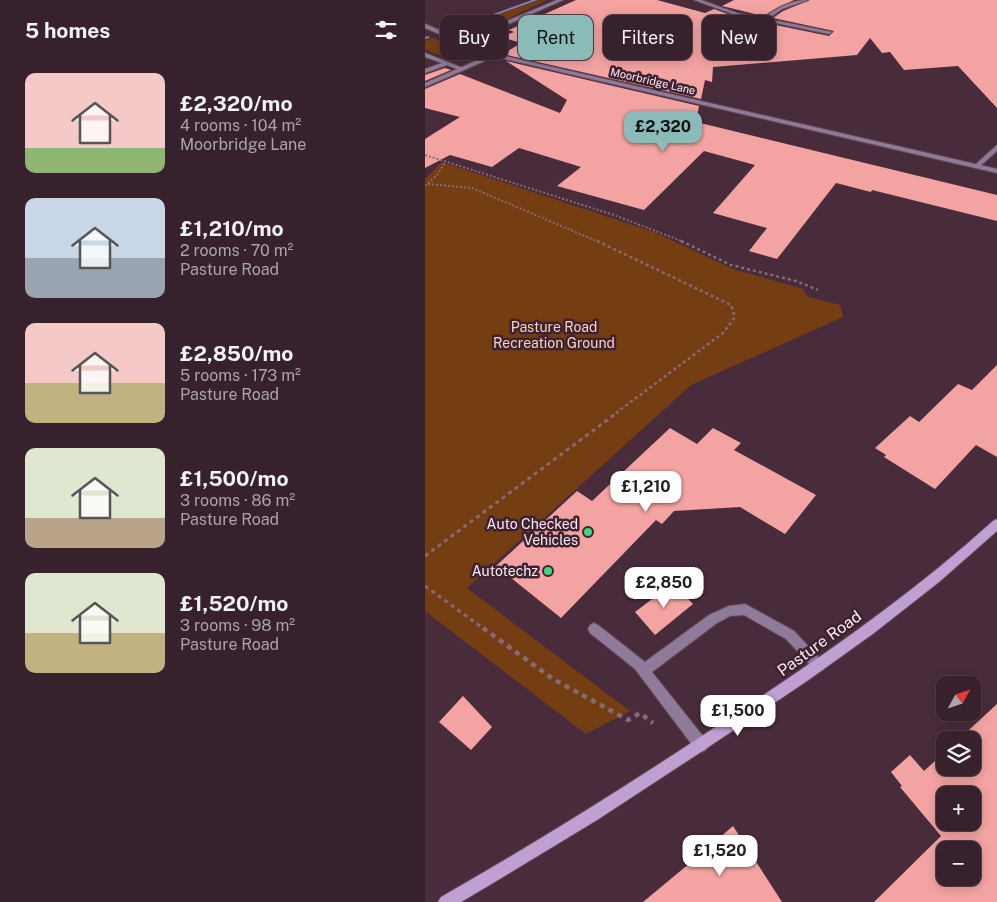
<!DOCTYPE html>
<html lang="en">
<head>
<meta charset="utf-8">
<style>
  body { margin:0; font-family:"Public Sans",sans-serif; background:#3e2934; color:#f1f3f6; height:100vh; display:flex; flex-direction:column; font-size:19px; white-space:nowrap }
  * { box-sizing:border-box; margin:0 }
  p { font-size:16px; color:#aaa3a9 }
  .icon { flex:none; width:28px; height:28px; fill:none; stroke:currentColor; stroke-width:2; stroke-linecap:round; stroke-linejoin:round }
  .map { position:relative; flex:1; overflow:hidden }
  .sheet { display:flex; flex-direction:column; background:#37212c; width:425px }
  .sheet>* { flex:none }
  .top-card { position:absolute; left:15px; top:15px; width:475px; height:45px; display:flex; gap:10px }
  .needle { width:32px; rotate:50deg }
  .buttons { position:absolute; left:511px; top:676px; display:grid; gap:10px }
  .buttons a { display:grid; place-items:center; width:45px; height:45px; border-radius:10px; background:#37212c; box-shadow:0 2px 12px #0003,0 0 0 1px #513e48; font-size:25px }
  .price { position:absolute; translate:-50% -42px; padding:0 11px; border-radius:10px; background:#fff; color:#222; font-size:16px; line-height:32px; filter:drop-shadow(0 1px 2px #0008) }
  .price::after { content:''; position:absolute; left:50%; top:30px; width:15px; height:11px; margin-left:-8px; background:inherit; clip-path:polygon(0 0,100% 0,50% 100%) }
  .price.current { background:#8bbbb9; color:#111 }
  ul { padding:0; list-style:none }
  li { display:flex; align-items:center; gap:15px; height:125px; padding:0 25px }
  li span { display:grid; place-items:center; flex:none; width:140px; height:100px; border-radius:10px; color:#555 }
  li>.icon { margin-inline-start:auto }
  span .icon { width:60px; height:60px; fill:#fffc; stroke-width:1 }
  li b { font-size:21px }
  h2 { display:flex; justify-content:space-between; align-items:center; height:60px; padding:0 25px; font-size:21px }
  .chip { padding:0 18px; border-radius:10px; background:#37212c; box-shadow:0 2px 12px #0003,0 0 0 1px #513e48; font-size:18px; line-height:45px }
  .chip.current { background:#8bbbb9; color:#111 }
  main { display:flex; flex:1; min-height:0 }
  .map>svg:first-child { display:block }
  .green { fill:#753d12 }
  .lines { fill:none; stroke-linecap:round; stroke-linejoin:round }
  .stream { fill:#837eb5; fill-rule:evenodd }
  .building { fill:#f3a3a2; fill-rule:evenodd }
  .service-casing { stroke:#664a58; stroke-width:2 }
  .minor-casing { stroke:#664a58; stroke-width:2 }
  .tertiary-casing { stroke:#664a58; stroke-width:2 }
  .secondary-casing { stroke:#664a58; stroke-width:2 }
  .path-far3 { stroke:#856b78; stroke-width:2; stroke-dasharray:2 2; stroke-linecap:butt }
  .path-far2 { stroke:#856b78; stroke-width:2.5; stroke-dasharray:3 3; stroke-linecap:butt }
  .path-far1 { stroke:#856b78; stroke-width:3; stroke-dasharray:4 4; stroke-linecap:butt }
  .path { stroke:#856b78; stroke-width:4.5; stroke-dasharray:5 5; stroke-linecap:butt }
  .service { fill:#8f7a9a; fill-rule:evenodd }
  .minor { fill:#8f7a9a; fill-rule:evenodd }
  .tertiary { fill:#8f7a9a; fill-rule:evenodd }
  .secondary { fill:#c09fd2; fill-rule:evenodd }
  .poi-dot { fill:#3dd77e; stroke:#3e2231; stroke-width:2 }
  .labels { text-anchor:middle; stroke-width:5; stroke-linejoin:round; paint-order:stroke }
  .far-street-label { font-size:11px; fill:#fdeaf3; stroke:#3e2231 }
  .park-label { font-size:14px; fill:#fed3b9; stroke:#3e2231 }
  .poi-label { font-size:14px; fill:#fdeaf3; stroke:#3e2231; text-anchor:end }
  .near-street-label { font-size:16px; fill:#fdeaf3; stroke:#3e2231 }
</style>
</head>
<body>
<main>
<section class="sheet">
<h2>5 homes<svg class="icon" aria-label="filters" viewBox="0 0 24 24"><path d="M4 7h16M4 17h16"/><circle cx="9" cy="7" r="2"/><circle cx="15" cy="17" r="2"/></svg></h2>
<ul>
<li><span style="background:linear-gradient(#f6c9c9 75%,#8fb573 0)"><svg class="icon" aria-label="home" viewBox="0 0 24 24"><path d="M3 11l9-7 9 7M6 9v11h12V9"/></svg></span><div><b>£2,320/mo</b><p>4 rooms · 104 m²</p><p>Moorbridge Lane</p></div></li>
<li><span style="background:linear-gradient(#c9d6e8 60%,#9aa5b1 0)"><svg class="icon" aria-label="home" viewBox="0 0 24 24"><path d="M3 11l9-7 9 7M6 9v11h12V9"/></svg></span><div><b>£1,210/mo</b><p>2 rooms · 70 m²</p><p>Pasture Road</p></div></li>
<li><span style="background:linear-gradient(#f6c9c9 60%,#c2b280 0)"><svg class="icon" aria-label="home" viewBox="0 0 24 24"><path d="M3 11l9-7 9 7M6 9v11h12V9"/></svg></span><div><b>£2,850/mo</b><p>5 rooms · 173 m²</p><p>Pasture Road</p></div></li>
<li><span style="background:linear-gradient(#dfe7d0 70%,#b9a48a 0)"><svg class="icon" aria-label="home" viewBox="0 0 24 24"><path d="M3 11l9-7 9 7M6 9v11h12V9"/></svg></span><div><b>£1,500/mo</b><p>3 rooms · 86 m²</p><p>Pasture Road</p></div></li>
<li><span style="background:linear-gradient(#dfe7d0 60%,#c2b280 0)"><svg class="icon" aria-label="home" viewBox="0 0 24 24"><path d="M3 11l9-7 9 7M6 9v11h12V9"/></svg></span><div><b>£1,520/mo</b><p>3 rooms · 98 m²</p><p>Pasture Road</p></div></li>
</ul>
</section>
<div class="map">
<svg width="572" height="902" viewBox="0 0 572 902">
  <rect width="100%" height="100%" fill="#492c3b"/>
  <g class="green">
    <polygon points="115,0 122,0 59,30 45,32 29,30"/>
    <polygon points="8,38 36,51 36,55 29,62 0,49 0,41"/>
    <polygon points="17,162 229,232 308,269 378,289 383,297 415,305 418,317 266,385 42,588 205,711 161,734 0,611 0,179"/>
  </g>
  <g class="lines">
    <g class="stream">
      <polygon points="107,0 113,0 30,30 26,29"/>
      <polygon points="3,36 5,38 0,39 0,37"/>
    </g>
  </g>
  <g class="building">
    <polygon points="151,0 232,0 280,13 289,9 311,17 404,36 409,31 348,18 358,11 385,0 572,0 572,108 533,66 479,70 465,52 457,53 445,38 432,55 288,67 287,82 280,80 276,99 78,54 96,43 77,37 89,32 84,30"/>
    <polygon points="309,0 369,0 338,16 297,6"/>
    <polygon points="81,61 274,106 271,122 572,195 572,221 447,190 446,192 411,183 352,259 324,251 342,228 288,213 330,165 279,151 219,210 132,186 156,167 94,148 67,167 25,155 0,168 0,139 35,117 0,108 0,89 35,74 135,113 142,100"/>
    <polygon points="20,68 26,70 0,81 0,75"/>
    <polygon points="572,365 572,457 551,445 510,489 459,457 461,455 450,448 485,416 494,422 533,384 547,390"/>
    <polygon points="245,428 272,444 288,428 316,443 309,450 391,495 360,534 315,507 249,511 237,524 231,520 136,618 71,566 152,491 167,501"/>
    <polygon points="248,583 268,604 230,635 210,612"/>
    <polygon points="38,696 67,727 46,750 14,722"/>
    <path d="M572,704v198h-123l67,-66 -41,-49 2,-1 -11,-14 19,-17 14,16 21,-19v16h28v-28h-15zM520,795h28v27h-28zM520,850h28v28h-28z"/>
    <polygon points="308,826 357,902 218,902 271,858"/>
  </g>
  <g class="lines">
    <defs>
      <g id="service">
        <polygon points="0,53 40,69 37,71 22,65 0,73 0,69 17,63 0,57"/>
        <polygon points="572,145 572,151 554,167 550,167 550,165"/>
        <polygon points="320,604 369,631 398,662 400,666 398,670 394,672 390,670 361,639 319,615 305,616 292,623 227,672 281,740 283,745 281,750 276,752 271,750 210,669 165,633 163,629 165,625 169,623 173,625 220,662 284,615 304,606"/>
      </g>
      <g id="minor">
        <polygon points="132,0 138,0 86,23 43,46 38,45 82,21"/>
        <path d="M269,0h7l36,13 26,5c14,-10 28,-18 45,-18l-26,9 -14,10 64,13 -3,2 -93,-19z"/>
        <polygon points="69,53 72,55 71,56 0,87 0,83"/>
      </g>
      <polygon id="tertiary" points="0,24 71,54 572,169 572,173 67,56 0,28"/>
      <path id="secondary" d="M572,519v12l-58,51 -65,51 -67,48 -103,69 -107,70 -109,66 -27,16h-23l3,-5c93,-53 184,-110 273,-169 97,-64 193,-129 279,-207z"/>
    </defs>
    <use href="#service" class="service-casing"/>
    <use href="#minor" class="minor-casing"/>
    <use href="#tertiary" class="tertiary-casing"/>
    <use href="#secondary" class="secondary-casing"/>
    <g class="path-far3">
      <polyline points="0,155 189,215 259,242"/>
      <polyline points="3,184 47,188 174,242"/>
      <polyline points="0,186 12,175 21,161"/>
    </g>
    <g class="path-far2">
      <polyline points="172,241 306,305 310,317 298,333 191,413"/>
      <polyline points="256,241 306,265 371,281 393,290"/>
    </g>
    <g class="path-far1">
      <polyline points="0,556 193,412"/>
      <polyline points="0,586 59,629"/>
    </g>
    <polyline class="path" points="58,628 128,679 203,720 215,713 228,723"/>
    <use href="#service" class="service"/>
    <use href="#minor" class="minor"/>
    <use href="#tertiary" class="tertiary"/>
    <use href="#secondary" class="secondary"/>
  </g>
  <g class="poi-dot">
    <circle cx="163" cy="532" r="5"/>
    <circle cx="123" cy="571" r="5"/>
  </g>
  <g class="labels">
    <g class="far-street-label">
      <text transform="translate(228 81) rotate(13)" y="4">Moorbridge Lane</text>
    </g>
    <g class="park-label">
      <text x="129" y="332">Pasture Road<tspan x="129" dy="16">Recreation Ground</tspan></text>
    </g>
    <g class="poi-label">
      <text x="153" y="529">Auto Checked<tspan x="153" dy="16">Vehicles</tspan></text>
      <text x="113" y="576">Autotechz</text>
    </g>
    <g class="near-street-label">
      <text transform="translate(394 643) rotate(-36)" y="6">Pasture Road</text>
    </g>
  </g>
</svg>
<div class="buttons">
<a><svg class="needle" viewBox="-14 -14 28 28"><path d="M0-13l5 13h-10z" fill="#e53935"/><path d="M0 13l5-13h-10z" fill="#aaa3a9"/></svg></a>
<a><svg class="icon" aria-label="layers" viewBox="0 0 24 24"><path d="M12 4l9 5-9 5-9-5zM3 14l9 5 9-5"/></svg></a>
<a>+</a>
<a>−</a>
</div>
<b class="price current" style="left:238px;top:153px">£2,320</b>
<b class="price" style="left:221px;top:513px">£1,210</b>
<b class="price" style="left:239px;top:609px">£2,850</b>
<b class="price" style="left:313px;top:737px">£1,500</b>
<b class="price" style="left:295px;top:877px">£1,520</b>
<div class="top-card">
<a class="chip">Buy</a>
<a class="chip current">Rent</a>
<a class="chip">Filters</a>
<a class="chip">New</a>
</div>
</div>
</main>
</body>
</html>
